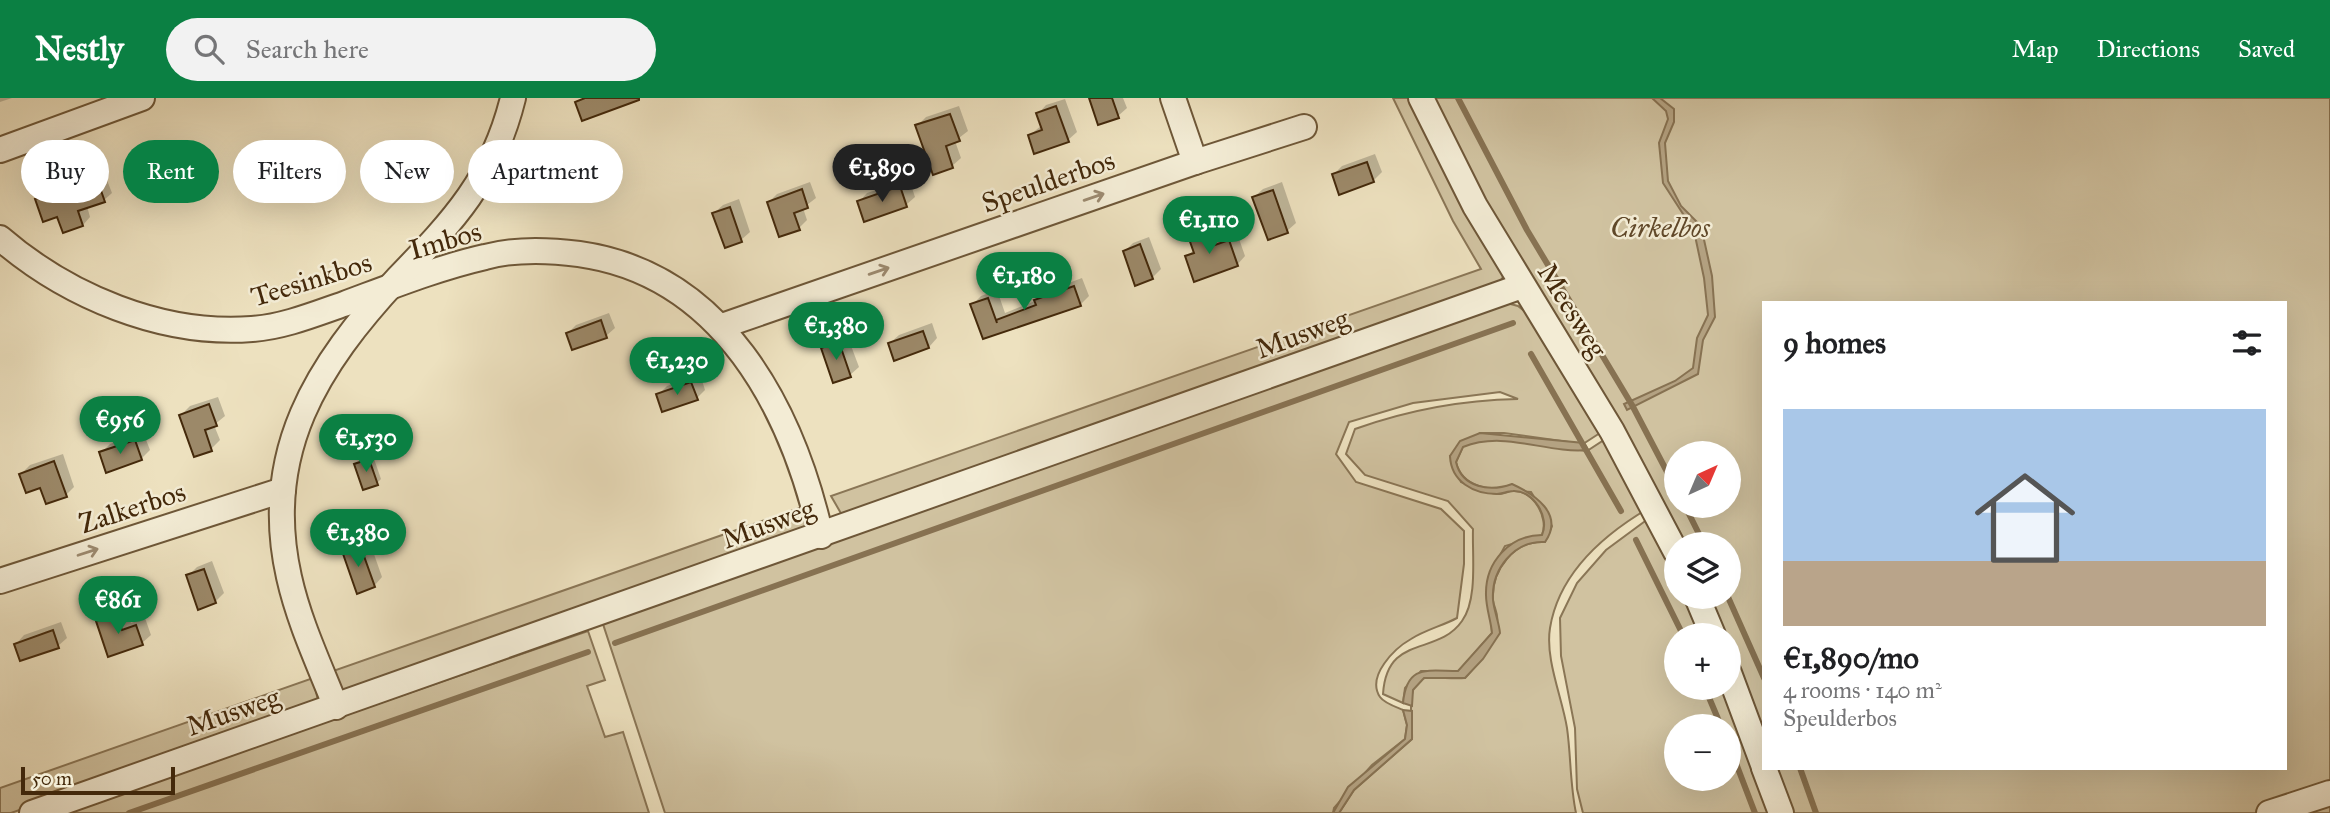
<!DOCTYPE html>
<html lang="en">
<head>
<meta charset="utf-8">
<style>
  body { margin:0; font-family:"IM FELL Great Primer",serif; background:#f2f2f2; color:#202124; height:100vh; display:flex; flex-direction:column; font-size:26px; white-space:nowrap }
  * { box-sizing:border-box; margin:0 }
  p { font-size:23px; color:#757577 }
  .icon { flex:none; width:38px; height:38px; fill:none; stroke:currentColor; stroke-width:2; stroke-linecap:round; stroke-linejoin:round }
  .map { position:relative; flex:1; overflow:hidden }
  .sheet { position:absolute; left:1762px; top:203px; width:525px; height:469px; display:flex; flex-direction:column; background:#fff; border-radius:0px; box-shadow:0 7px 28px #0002 }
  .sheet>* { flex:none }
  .guide { position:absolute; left:21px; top:42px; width:665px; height:63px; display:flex; gap:14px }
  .needle { width:46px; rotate:44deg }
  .tools { position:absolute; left:1664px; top:343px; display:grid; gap:14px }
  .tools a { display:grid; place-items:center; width:77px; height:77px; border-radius:50%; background:#fff; box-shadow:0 7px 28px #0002; font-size:35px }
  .scale { position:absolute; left:21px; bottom:18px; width:154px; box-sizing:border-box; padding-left:7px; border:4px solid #44290b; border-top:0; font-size:19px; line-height:24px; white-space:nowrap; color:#44290b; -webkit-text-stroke:5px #f3ecd5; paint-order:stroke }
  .price { position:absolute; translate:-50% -60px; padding:0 16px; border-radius:24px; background:#0b8043; color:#fff; font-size:23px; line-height:46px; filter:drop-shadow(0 2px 4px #0008) }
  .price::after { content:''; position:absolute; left:50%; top:42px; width:21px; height:16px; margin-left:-10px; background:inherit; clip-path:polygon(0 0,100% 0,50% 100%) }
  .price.selected { background:#222; color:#fff }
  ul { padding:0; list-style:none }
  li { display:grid; align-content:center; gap:14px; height:371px; padding:0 21px }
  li+li { border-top:2px solid #e0e0e0 }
  li span { display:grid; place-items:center; height:217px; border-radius:0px; color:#555 }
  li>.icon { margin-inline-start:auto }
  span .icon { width:126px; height:126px; fill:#fffc; stroke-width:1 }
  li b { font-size:30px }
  h2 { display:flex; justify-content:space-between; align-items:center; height:84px; padding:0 21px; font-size:30px }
  .pill { padding:0 24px; border-radius:32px; background:#fff; box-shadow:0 7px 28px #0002; font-size:24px; line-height:63px }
  .pill.selected { background:#0b8043; color:#fff }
  header { display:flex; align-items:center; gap:42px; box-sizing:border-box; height:98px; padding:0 35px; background:#0b8043; color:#fff }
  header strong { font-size:33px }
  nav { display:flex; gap:38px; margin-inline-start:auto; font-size:24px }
  .search { width:490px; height:63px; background:#f2f2f2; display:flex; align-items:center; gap:18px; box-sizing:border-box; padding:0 24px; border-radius:38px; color:#757577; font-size:26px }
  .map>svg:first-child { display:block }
  .green { fill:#d0c2a0; stroke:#8a7656; stroke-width:2; fill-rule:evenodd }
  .water { fill:#b4a282; stroke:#877252; stroke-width:2 }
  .shadow { fill:#0003 }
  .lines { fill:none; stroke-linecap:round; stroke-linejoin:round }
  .stream { stroke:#877252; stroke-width:6 }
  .building { fill:#9c8969; stroke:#44290b; stroke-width:2 }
  .street-casing { stroke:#6e5738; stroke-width:28 }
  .street { stroke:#f3ecd5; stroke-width:24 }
  .oneway { stroke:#9c8a70 }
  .labels { text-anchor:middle; stroke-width:5; stroke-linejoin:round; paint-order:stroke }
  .street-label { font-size:28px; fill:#44290b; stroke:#f3ecd5 }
  .park-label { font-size:28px; font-style:italic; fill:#604829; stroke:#f3ecd5 }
</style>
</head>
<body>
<header>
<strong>Nestly</strong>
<div class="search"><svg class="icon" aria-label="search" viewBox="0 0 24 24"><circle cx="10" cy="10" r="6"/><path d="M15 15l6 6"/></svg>Search here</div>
<nav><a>Map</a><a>Directions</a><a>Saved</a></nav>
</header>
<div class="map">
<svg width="2330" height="715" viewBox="0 0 2330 715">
  <rect width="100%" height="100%" fill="#ede1bf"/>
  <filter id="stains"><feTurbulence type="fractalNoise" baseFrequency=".00286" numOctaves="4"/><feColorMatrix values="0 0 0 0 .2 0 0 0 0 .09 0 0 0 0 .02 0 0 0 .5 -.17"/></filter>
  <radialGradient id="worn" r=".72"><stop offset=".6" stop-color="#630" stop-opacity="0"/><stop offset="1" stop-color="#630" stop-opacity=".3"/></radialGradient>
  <g class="green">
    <polygon points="1393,0 1416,0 1501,170 1503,179 1494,192 846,424 831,398 1481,171 1453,123"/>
    <path d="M1430,0h900v715h-547l-16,-45h519v-465h-522v458l-35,-97v-29h-10l-15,-38h25v-53h-48l-206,-354zM1676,355h53v53h-53z"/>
    <path d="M1503,204l15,4 15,12 70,113 -20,13 -79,-11h-24l-30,23 11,26c11,4 25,11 37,12 5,0 11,-3 16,-3 20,0 35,27 28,44l-37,11c-23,40 -16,44 -13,87l-33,38h-38l-16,17 -2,15 -20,-9c4,-61 54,-37 79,-73 16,-22 10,-66 11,-92l-25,-28 -83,-26 -19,-21 9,-25c53,-19 107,-29 163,-30l-18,-7 -87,11 -64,19 -13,32 20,28 85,27 23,22v33l-7,54c-15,8 -32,12 -46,21 -16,9 -45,37 -31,58 4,6 16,10 23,13l4,15 -2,14 -33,26 -38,43 -1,5h-668l-62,-189z"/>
    <path d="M1607,340l42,70c-46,27 -90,65 -99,120 -5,31 12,69 17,100 4,28 3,57 9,85h-237l15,-23 58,-51c1,-15 -8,-58 13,-61 13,-1 27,1 40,0 15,-16 27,-34 32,-56 2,-7 -3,-14 -4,-22 -2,-30 21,-60 52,-58l7,-16 -21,-34c-27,-3 -68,2 -75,-30l7,-16 19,-7 21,1 84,11z"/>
    <polygon points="805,408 808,437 344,598 333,573"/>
    <path d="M1652,418l24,54v27h12l17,38h-29v53h50l46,125h-189l-6,-24 -2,-61 -14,-72 -1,-38 17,-35 29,-33zM1676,628h53v53h-53z"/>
    <polygon points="588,533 605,582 587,588 605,639 623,634 649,715 63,715"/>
    <polygon points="313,580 319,607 11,715 0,715 0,690"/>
  </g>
  <g class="water">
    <polygon points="1652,0 1660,0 1674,11 1674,24 1665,45 1668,83 1681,108 1701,128 1712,178 1715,219 1703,242 1698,276 1627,312 1624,306 1675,283 1693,270 1697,240 1708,217 1704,180 1694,133 1663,85 1659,45 1668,21 1666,13"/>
    <path d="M1480,335l104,10 4,7c-42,4 -83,-20 -125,-3l-7,15c6,26 34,30 56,22 22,10 53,30 33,58 -31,-2 -54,28 -52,58 1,11 6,22 7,33l-17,26 -18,19h-41l-11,12 -1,16 -9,-3c4,-39 24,-32 55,-32l34,-38c-1,-12 -6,-25 -6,-38 -1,-33 24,-60 56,-60 8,-17 -8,-45 -29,-44 -5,0 -11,3 -16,3 -23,0 -46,-12 -47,-38l10,-15z"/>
    <polygon points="1403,612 1412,613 1412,641 1354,692 1339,715 1333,715 1348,689 1405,641 1407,627"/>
  </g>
  <g class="shadow">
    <polygon points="0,0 12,0 0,4"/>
    <polygon points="1091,0 1123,0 1127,10 1118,18"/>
    <polygon points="1065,1 1077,34 1068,42 1030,37 1042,27 1038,16 1046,7"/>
    <polygon points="959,8 968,33 955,43 961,60 952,68 917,28 926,19"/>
    <polygon points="167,51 178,84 170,93 140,66 148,57"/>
    <polygon points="1375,56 1382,74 1373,83 1334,76 1342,68"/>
    <polygon points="105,77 112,95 104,102 87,108 90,119 83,127 58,117 37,102 45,94"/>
    <polygon points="909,81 915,99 906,107 859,104 867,95"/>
    <polygon points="810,84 816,100 803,110 807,122 799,130 769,104 777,96"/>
    <polygon points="1282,84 1296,125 1287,133 1254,99 1263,91"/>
    <polygon points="739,101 750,134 741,142 726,148 714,115 723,107"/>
    <polygon points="1217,123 1223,139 1237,135 1245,158 1237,167 1187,158 1195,151 1190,138 1199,130"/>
    <polygon points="1149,139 1161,171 1152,180 1125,153 1133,145"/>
    <polygon points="1082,180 1089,198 1080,207 984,239 972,207 981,198 997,192 1005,215 1035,203 1045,194"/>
    <polygon points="609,215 615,230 606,238 568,235 576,227"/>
    <polygon points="932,225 937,240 929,249 890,245 899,237"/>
    <polygon points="847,237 859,269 850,277 823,251 832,242"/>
    <polygon points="700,276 705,292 697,300 658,297 667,288"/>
    <polygon points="218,299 225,318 214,327 220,342 211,351 181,317 190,308"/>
    <polygon points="143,334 150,352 141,361 101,355 110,346"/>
    <polygon points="63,356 74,389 66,397 21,376 30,367"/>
    <polygon points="373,358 381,381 377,385 356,366"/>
    <polygon points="368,439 382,479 374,488 344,453 352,445"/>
    <polygon points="212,463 224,495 215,504 188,478 197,469"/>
    <polygon points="125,508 131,525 145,520 151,537 142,545 98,524 107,515"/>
    <polygon points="61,524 67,540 58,548 16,546 24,537"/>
  </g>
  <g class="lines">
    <g class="stream">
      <polyline points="1458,0 1527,132 1632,307 1676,391"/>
      <polyline points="1531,256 1621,413"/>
      <polyline points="1685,408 1704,446"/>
      <polyline points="1636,442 1683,537"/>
      <polyline points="1728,499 1764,580"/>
      <polyline points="615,545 1513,225"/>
      <polyline points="1705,590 1721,628"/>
      <polyline points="1729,647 1755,715"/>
      <polyline points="1800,670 1816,715"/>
      <polyline points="129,715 588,554"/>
    </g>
  </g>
  <g class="building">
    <polygon points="585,0 639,0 639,2 582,23 575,4"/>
    <polygon points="1089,0 1112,0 1119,20 1098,27"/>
    <polygon points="1056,8 1069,44 1034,56 1028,37 1042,32 1036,15"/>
    <polygon points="950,16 960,43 946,48 953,70 933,77 915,27"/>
    <polygon points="158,58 171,94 150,102 138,65"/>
    <polygon points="1367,64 1374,84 1339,97 1332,76"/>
    <polygon points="98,84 105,104 78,113 83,128 63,135 57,119 43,124 35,101"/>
    <polygon points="900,88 907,109 864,124 857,103"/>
    <polygon points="802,91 808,110 794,115 800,132 779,139 767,104"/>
    <polygon points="1273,92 1288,135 1268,142 1252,99"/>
    <polygon points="730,109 742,144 725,150 712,115"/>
    <polygon points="1209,131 1215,147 1229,142 1238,168 1194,184 1185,158 1194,155 1188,138"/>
    <polygon points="1140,146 1153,181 1135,188 1123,153"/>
    <polygon points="1074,188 1081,208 983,241 970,206 988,200 997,225 996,222 1036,207 1034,202"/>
    <polygon points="601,222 607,240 572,252 566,235"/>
    <polygon points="923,233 929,250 894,263 888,245"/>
    <polygon points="839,244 851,279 833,285 821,250"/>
    <polygon points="691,284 698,302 662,314 656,296"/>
    <polygon points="209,306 217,328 205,332 212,353 194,359 179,317"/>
    <polygon points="135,342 142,362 106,375 99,354"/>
    <polygon points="369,361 378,387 363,392 354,366"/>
    <polygon points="54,363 67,399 46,406 40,390 26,395 19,376"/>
    <polygon points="360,447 375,489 357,496 342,453"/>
    <polygon points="204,471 216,505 198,512 186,477"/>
    <polygon points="116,516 122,532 136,527 143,547 108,559 96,523"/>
    <polygon points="53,532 59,550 20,563 14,546"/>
  </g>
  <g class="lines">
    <defs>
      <g id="street">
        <polyline points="1421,0 1475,108 1612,333 1676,454"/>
        <polyline points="0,52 142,0"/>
        <polyline points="1195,64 1304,29"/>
        <path d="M0,140c67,58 162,98 252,91 31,-2 63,-15 92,-25 46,-17 93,-36 141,-47 29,-8 64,-7 94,-3 144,20 213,155 242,282"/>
        <polyline points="722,228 1195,64 1173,0"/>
        <polyline points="0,483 283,392"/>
        <polyline points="1697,499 1713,537"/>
        <polyline points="1729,575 1764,669"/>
        <path d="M336,609c-17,-43 -37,-85 -47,-130 -28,-124 28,-212 109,-299 56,-58 95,-99 115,-180"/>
        <polyline points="1764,670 1781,715"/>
        <polyline points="32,715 1522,188"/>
        <polyline points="2269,715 2330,695"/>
      </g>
    </defs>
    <use href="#street" class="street-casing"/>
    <use href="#street" class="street"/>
  </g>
  <defs><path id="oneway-shaft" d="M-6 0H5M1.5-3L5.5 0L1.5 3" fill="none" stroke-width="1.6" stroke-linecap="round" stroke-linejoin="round" transform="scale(1.75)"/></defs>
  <g class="oneway">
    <use href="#oneway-shaft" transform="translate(1094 99) rotate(-19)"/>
    <use href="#oneway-shaft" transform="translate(879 173) rotate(-19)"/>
    <use href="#oneway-shaft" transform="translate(88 454) rotate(-18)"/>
  </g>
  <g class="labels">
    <g class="street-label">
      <text transform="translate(1048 83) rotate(-19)" y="10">Speulderbos</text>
      <text transform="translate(445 142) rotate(-16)" y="10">Imbos</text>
      <text transform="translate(311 181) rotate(-17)" y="10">Teesinkbos</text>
      <text transform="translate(1573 212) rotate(58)" y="10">Meesweg</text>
      <text transform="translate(1302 235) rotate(-20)" y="10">Musweg</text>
      <text transform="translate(132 409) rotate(-18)" y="10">Zalkerbos</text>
      <text transform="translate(768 425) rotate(-20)" y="10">Musweg</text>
      <text transform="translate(233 613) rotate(-19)" y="10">Musweg</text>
    </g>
    <g class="park-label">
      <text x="1660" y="139">Cirkelbos</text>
    </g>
  </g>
  <rect width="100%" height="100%" filter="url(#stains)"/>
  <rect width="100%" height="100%" fill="url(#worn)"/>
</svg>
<div class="tools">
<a><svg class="needle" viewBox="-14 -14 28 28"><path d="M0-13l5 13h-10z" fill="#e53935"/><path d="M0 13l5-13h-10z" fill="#757577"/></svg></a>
<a><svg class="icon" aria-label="layers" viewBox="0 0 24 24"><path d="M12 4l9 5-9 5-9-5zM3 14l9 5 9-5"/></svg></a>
<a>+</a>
<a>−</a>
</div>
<div class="scale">50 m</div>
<b class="price selected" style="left:882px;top:106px">€1,890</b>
<b class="price" style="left:1209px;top:158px">€1,110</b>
<b class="price" style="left:1024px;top:214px">€1,180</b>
<b class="price" style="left:836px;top:264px">€1,380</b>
<b class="price" style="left:677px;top:299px">€1,230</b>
<b class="price" style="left:120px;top:358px">€956</b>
<b class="price" style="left:366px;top:376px">€1,530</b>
<b class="price" style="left:358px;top:471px">€1,380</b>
<b class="price" style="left:118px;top:538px">€861</b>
<div class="guide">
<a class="pill">Buy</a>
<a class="pill selected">Rent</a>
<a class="pill">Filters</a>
<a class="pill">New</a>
<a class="pill">Apartment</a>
</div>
<section class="sheet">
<h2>9 homes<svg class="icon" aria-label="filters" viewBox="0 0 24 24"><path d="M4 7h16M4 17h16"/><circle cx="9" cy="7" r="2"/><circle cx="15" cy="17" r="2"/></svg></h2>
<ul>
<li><span style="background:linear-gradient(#a9c7e8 70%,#b9a48a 0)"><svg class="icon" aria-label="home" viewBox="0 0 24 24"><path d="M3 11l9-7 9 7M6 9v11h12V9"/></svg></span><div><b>€1,890/mo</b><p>4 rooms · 140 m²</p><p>Speulderbos</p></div></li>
</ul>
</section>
</div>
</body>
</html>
